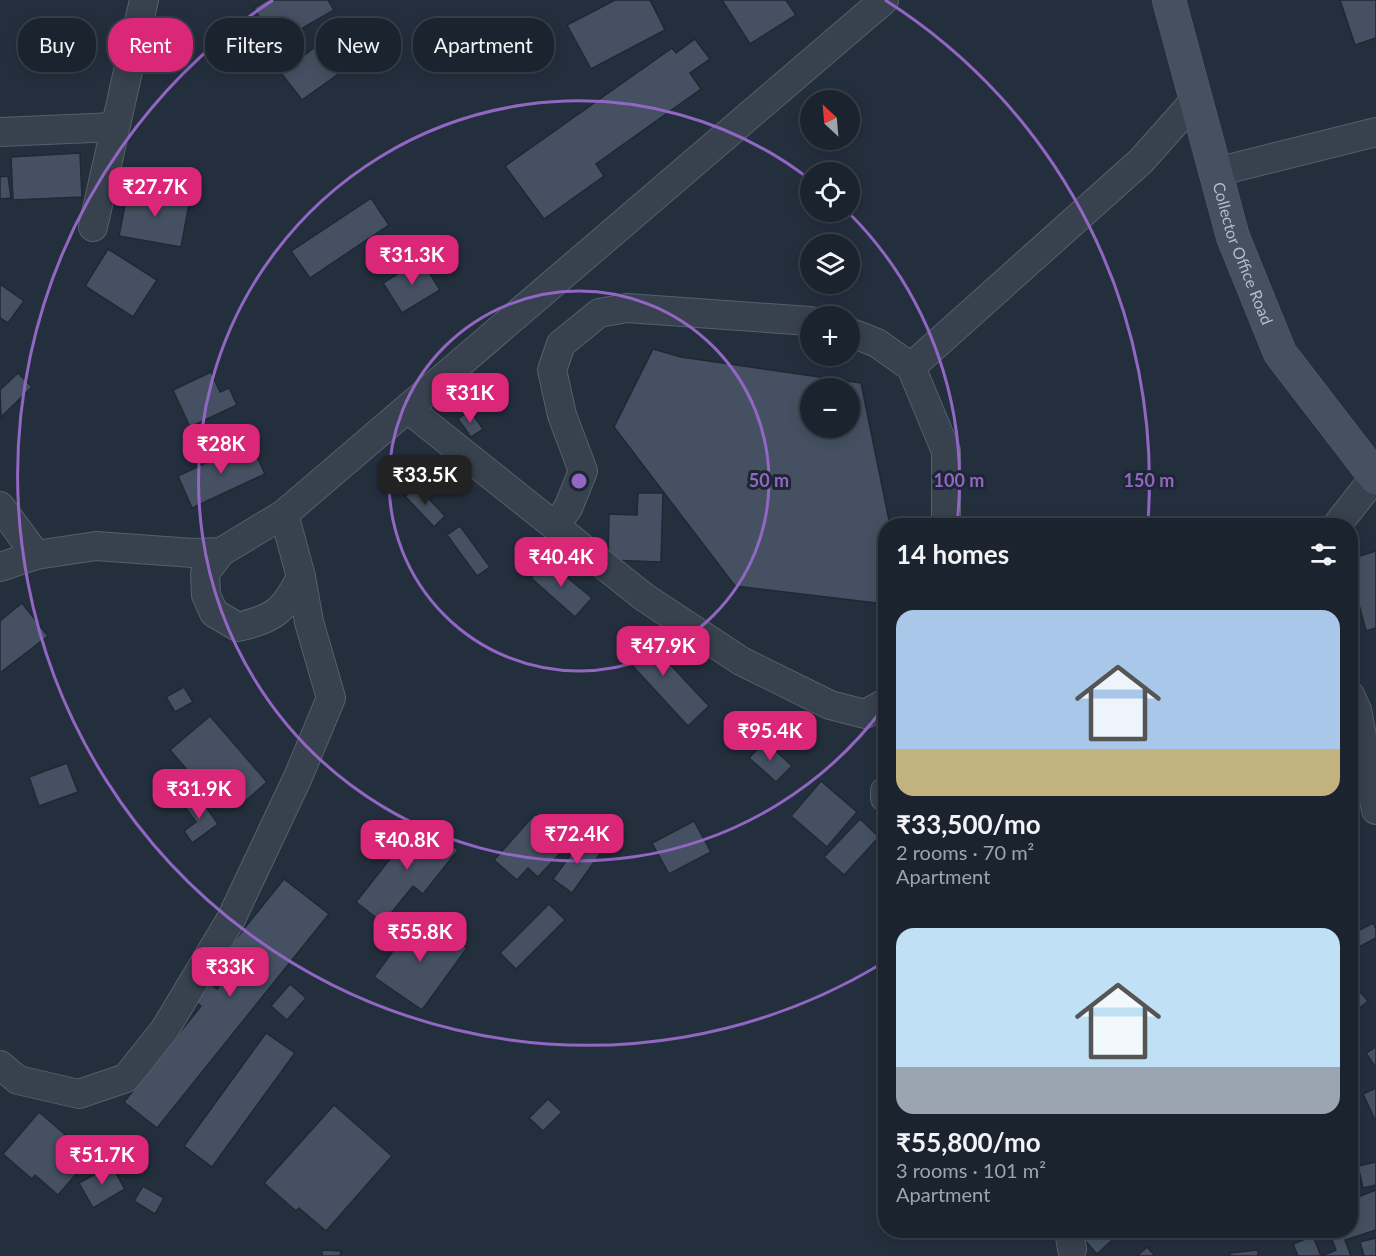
<!DOCTYPE html>
<html lang="en">
<head>
<meta charset="utf-8">
<style>
  body { margin:0; font-family:Lato,sans-serif; background:#242b36; color:#f1f3f6; height:100vh; display:flex; flex-direction:column; font-size:22px; white-space:nowrap }
  * { box-sizing:border-box; margin:0 }
  p { font-size:20px; color:#a0a4aa }
  .icon { flex:none; width:33px; height:33px; fill:none; stroke:currentColor; stroke-width:2; stroke-linecap:round; stroke-linejoin:round }
  .map { position:relative; flex:1; overflow:hidden }
  .panel { position:absolute; left:878px; top:518px; width:480px; height:720px; display:flex; flex-direction:column; background:#1b232e; border-radius:24px; box-shadow:0 3px 15px #0003,0 0 0 2px #39404a }
  .panel>* { flex:none }
  .guide { position:absolute; left:18px; top:18px; width:570px; height:54px; display:flex; gap:12px }
  .needle { width:39px; rotate:334deg }
  .buttons { position:absolute; left:800px; top:90px; display:grid; gap:12px }
  .buttons a { display:grid; place-items:center; width:60px; height:60px; border-radius:50%; background:#1b232e; box-shadow:0 3px 15px #0003,0 0 0 2px #39404a; font-size:30px }
  .price { position:absolute; translate:-50% -51px; padding:0 14px; border-radius:12px; background:#db2777; color:#fff; font-size:20px; line-height:39px; filter:drop-shadow(0 2px 3px #0008) }
  .price::after { content:''; position:absolute; left:50%; top:36px; width:18px; height:14px; margin-left:-9px; background:inherit; clip-path:polygon(0 0,100% 0,50% 100%) }
  .price.current { background:#222; color:#fff }
  ul { padding:0; list-style:none }
  li { display:grid; align-content:center; gap:12px; height:318px; padding:0 18px }
  li span { display:grid; place-items:center; height:186px; border-radius:18px; color:#555 }
  li>.icon { margin-inline-start:auto }
  span .icon { width:108px; height:108px; fill:#fffc; stroke-width:1 }
  li b { font-size:26px }
  h2 { display:flex; justify-content:space-between; align-items:center; height:72px; padding:0 18px; font-size:26px }
  .tag { padding:0 21px; border-radius:24px; background:#1b232e; box-shadow:0 3px 15px #0003,0 0 0 2px #39404a; font-size:21px; line-height:54px }
  .tag.current { background:#db2777; color:#fff }
  .map>svg:first-child { display:block }
  .building { fill:#455162; stroke:#1f2835; stroke-width:1.5; fill-rule:evenodd }
  .lines { fill:none; stroke-linecap:round; stroke-linejoin:round }
  .minor-casing { stroke:#565f6c; stroke-width:30 }
  .secondary-casing { stroke:#565f6c; stroke-width:34 }
  .minor { stroke:#38414e; stroke-width:28 }
  .secondary { stroke:#465061; stroke-width:33 }
  .ring { fill:none; stroke:#9266c3; stroke-width:3 }
  .labels { text-anchor:middle; stroke-width:6; stroke-linejoin:round; paint-order:stroke }
  .street-label { font-size:16px; fill:#b4bcc9; stroke:#1d2633 }
  .centre { fill:#9266c3; stroke:#1d2633; stroke-width:3 }
  .ring-label { font-size:18px; text-anchor:middle; font-weight:bold; fill:#9266c3; stroke:#1d2633; stroke-width:6; stroke-linejoin:round; paint-order:stroke }
</style>
</head>
<body>
<div class="map">
<svg width="1376" height="1256" viewBox="0 0 1376 1256">
  <rect width="100%" height="100%" fill="#242f3e"/>
  <g class="building">
    <polygon points="267,0 328,0 334,10 275,44 254,8"/>
    <polygon points="615,0 650,0 665,30 591,69 567,25"/>
    <polygon points="722,0 786,0 796,15 750,44"/>
    <polygon points="1340,0 1376,0 1376,38 1355,45"/>
    <polygon points="346,16 372,50 302,100 281,73 320,43 317,39"/>
    <polygon points="695,39 710,59 690,73 701,89 596,164 604,176 544,219 505,166 672,48 676,53"/>
    <polygon points="80,153 82,197 13,200 11,157"/>
    <polygon points="8,176 11,198 0,199 0,177"/>
    <polygon points="128,189 190,199 181,247 119,236"/>
    <polygon points="371,198 389,225 310,278 291,251"/>
    <polygon points="108,249 157,280 133,317 85,286"/>
    <polygon points="421,259 440,290 402,313 383,283"/>
    <polygon points="0,284 24,301 8,323 0,318"/>
    <path d="M653,349l28,8 180,26 29,142h-5v79l-150,-18 -121,-159zM810,388h39v40h-39z"/>
    <polygon points="211,372 220,392 229,388 237,405 190,427 173,390"/>
    <polygon points="18,373 32,387 1,417 0,390"/>
    <polygon points="470,410 483,429 471,437 458,419"/>
    <polygon points="250,442 265,474 192,508 178,476"/>
    <polygon points="417,486 445,516 434,527 405,496"/>
    <polygon points="638,493 663,493 661,562 608,560 609,514 637,515"/>
    <polygon points="460,526 490,567 477,576 447,535"/>
    <polygon points="1376,551 1376,628 1366,631 1350,571 1350,559"/>
    <polygon points="546,560 592,598 575,617 531,578"/>
    <polygon points="22,603 48,636 0,673 0,621"/>
    <polygon points="637,629 709,706 688,726 616,648"/>
    <polygon points="184,687 193,702 175,712 166,697"/>
    <polygon points="210,716 267,782 241,805 226,787 212,799 170,750"/>
    <polygon points="765,741 792,766 776,782 749,758"/>
    <polygon points="67,763 78,792 39,806 29,777"/>
    <polygon points="821,781 857,812 827,847 791,816"/>
    <polygon points="199,797 218,824 192,843 184,831 196,822 185,807"/>
    <polygon points="535,814 555,832 564,822 577,835 538,877 528,868 517,880 494,860"/>
    <polygon points="860,819 879,837 844,875 824,857"/>
    <polygon points="420,821 458,850 423,894 413,886 383,923 356,902"/>
    <polygon points="694,821 711,852 669,874 652,843"/>
    <polygon points="583,838 602,851 572,893 553,879"/>
    <polygon points="284,879 329,914 157,1128 124,1102 201,1006 192,999 207,981 217,989 236,966 222,956"/>
    <polygon points="549,904 565,920 516,969 500,953"/>
    <polygon points="419,915 467,948 422,1010 374,977"/>
    <polygon points="1373,923 1376,929 1376,938 1355,949 1350,935"/>
    <polygon points="290,984 306,998 287,1020 271,1006"/>
    <polygon points="1353,984 1368,1001 1350,1016 1350,986"/>
    <polygon points="266,1033 295,1053 212,1167 184,1146"/>
    <polygon points="1376,1047 1376,1068 1366,1053"/>
    <polygon points="1376,1088 1376,1122 1363,1094"/>
    <polygon points="548,1099 562,1112 543,1131 529,1118"/>
    <polygon points="334,1105 392,1156 326,1231 299,1208 296,1211 264,1183"/>
    <polygon points="39,1112 91,1157 58,1195 35,1175 32,1179 3,1154"/>
    <polygon points="1376,1162 1376,1185 1363,1188 1358,1166"/>
    <polygon points="111,1165 125,1189 93,1208 79,1183"/>
    <polygon points="143,1186 164,1198 155,1214 134,1201"/>
    <polygon points="1376,1190 1376,1230 1345,1240 1351,1256 1298,1256 1293,1244 1313,1236 1321,1256 1336,1250 1328,1230 1350,1230 1350,1200"/>
    <polygon points="1083,1230 1123,1230 1097,1254 1079,1234"/>
    <polygon points="1376,1238 1376,1256 1364,1256 1360,1242"/>
    <polygon points="1147,1247 1155,1256 1137,1256"/>
    <polygon points="322,1250 341,1251 340,1256 322,1256"/>
    <polygon points="1258,1250 1258,1256 1230,1256 1230,1253"/>
  </g>
  <g class="lines">
    <defs>
      <g id="minor">
        <polyline points="0,132 115,127"/>
        <polyline points="1216,172 1376,132"/>
        <polyline points="93,227 144,0"/>
        <polyline points="849,332 877,343 911,367"/>
        <polyline points="408,409 644,597 741,661 830,705 865,714 885,703"/>
        <polyline points="0,506 36,555"/>
        <polyline points="946,525 946,451 911,367 1141,161 1197,98"/>
        <polyline points="1337,525 1375,477"/>
        <polyline points="555,526 568,508 583,471 562,415 552,370 561,344 599,313 627,308 810,321"/>
        <path d="M221,552l-16,21 1,22 8,18 24,14c37,-9 46,-16 63,-50"/>
        <polyline points="0,567 36,555 96,546 193,553 221,552 284,514 884,0"/>
        <polyline points="1350,695 1357,710 1376,810"/>
        <polyline points="885,791 885,798"/>
        <polyline points="0,1065 18,1080 79,1094 126,1078 165,1029 231,919 298,777 331,698 309,622 301,577 284,514"/>
        <polyline points="1069,1230 1072,1249"/>
      </g>
      <g id="secondary">
        <path id="s1" d="M1169,0l64,237 47,116 96,125"/>
      </g>
    </defs>
    <use href="#minor" class="minor-casing"/>
    <use href="#secondary" class="secondary-casing"/>
    <use href="#minor" class="minor"/>
    <use href="#secondary" class="secondary"/>
  </g>
  <g class="ring">
    <circle cx="579" cy="481" r="190"/>
    <path d="M884 707A380 380 0 1 1 808 178M848 212A380 380 0 0 1 957 524"/>
    <path d="M881 964A570 570 0 0 1 273 0M885 0A570 570 0 0 1 1148 521"/>
  </g>
  <g class="labels">
    <g class="street-label">
      <text dy="6" stroke="none"><textPath href="#s1" startOffset="264">Collector Office Road</textPath></text>
    </g>
  </g>
  <circle cx="579" cy="481" r="9" class="centre"/>
  <g class="ring-label">
    <text x="769" y="487">50 m</text>
    <text x="959" y="487">100 m</text>
    <text x="1149" y="487">150 m</text>
  </g>
</svg>
<div class="buttons">
<a><svg class="needle" viewBox="-14 -14 28 28"><path d="M0-13l5 13h-10z" fill="#e53935"/><path d="M0 13l5-13h-10z" fill="#a0a4aa"/></svg></a>
<a><svg class="icon" aria-label="locate" viewBox="0 0 24 24"><circle cx="12" cy="12" r="6"/><path d="M12 2v4M12 18v4M2 12h4M18 12h4"/></svg></a>
<a><svg class="icon" aria-label="layers" viewBox="0 0 24 24"><path d="M12 4l9 5-9 5-9-5zM3 14l9 5 9-5"/></svg></a>
<a>+</a>
<a>−</a>
</div>
<b class="price" style="left:155px;top:218px">₹27.7K</b>
<b class="price" style="left:412px;top:286px">₹31.3K</b>
<b class="price" style="left:470px;top:424px">₹31K</b>
<b class="price" style="left:221px;top:475px">₹28K</b>
<b class="price current" style="left:425px;top:506px">₹33.5K</b>
<b class="price" style="left:561px;top:588px">₹40.4K</b>
<b class="price" style="left:663px;top:677px">₹47.9K</b>
<b class="price" style="left:770px;top:762px">₹95.4K</b>
<b class="price" style="left:199px;top:820px">₹31.9K</b>
<b class="price" style="left:577px;top:865px">₹72.4K</b>
<b class="price" style="left:407px;top:871px">₹40.8K</b>
<b class="price" style="left:420px;top:963px">₹55.8K</b>
<b class="price" style="left:230px;top:998px">₹33K</b>
<b class="price" style="left:102px;top:1186px">₹51.7K</b>
<div class="guide">
<a class="tag">Buy</a>
<a class="tag current">Rent</a>
<a class="tag">Filters</a>
<a class="tag">New</a>
<a class="tag">Apartment</a>
</div>
<section class="panel">
<h2>14 homes<svg class="icon" aria-label="filters" viewBox="0 0 24 24"><path d="M4 7h16M4 17h16"/><circle cx="9" cy="7" r="2"/><circle cx="15" cy="17" r="2"/></svg></h2>
<ul>
<li><span style="background:linear-gradient(#a9c7e8 75%,#c2b280 0)"><svg class="icon" aria-label="home" viewBox="0 0 24 24"><path d="M3 11l9-7 9 7M6 9v11h12V9"/></svg></span><div><b>₹33,500/mo</b><p>2 rooms · 70 m²</p><p>Apartment</p></div></li>
<li><span style="background:linear-gradient(#bfe0f5 75%,#9aa5b1 0)"><svg class="icon" aria-label="home" viewBox="0 0 24 24"><path d="M3 11l9-7 9 7M6 9v11h12V9"/></svg></span><div><b>₹55,800/mo</b><p>3 rooms · 101 m²</p><p>Apartment</p></div></li>
</ul>
</section>
</div>
</body>
</html>
